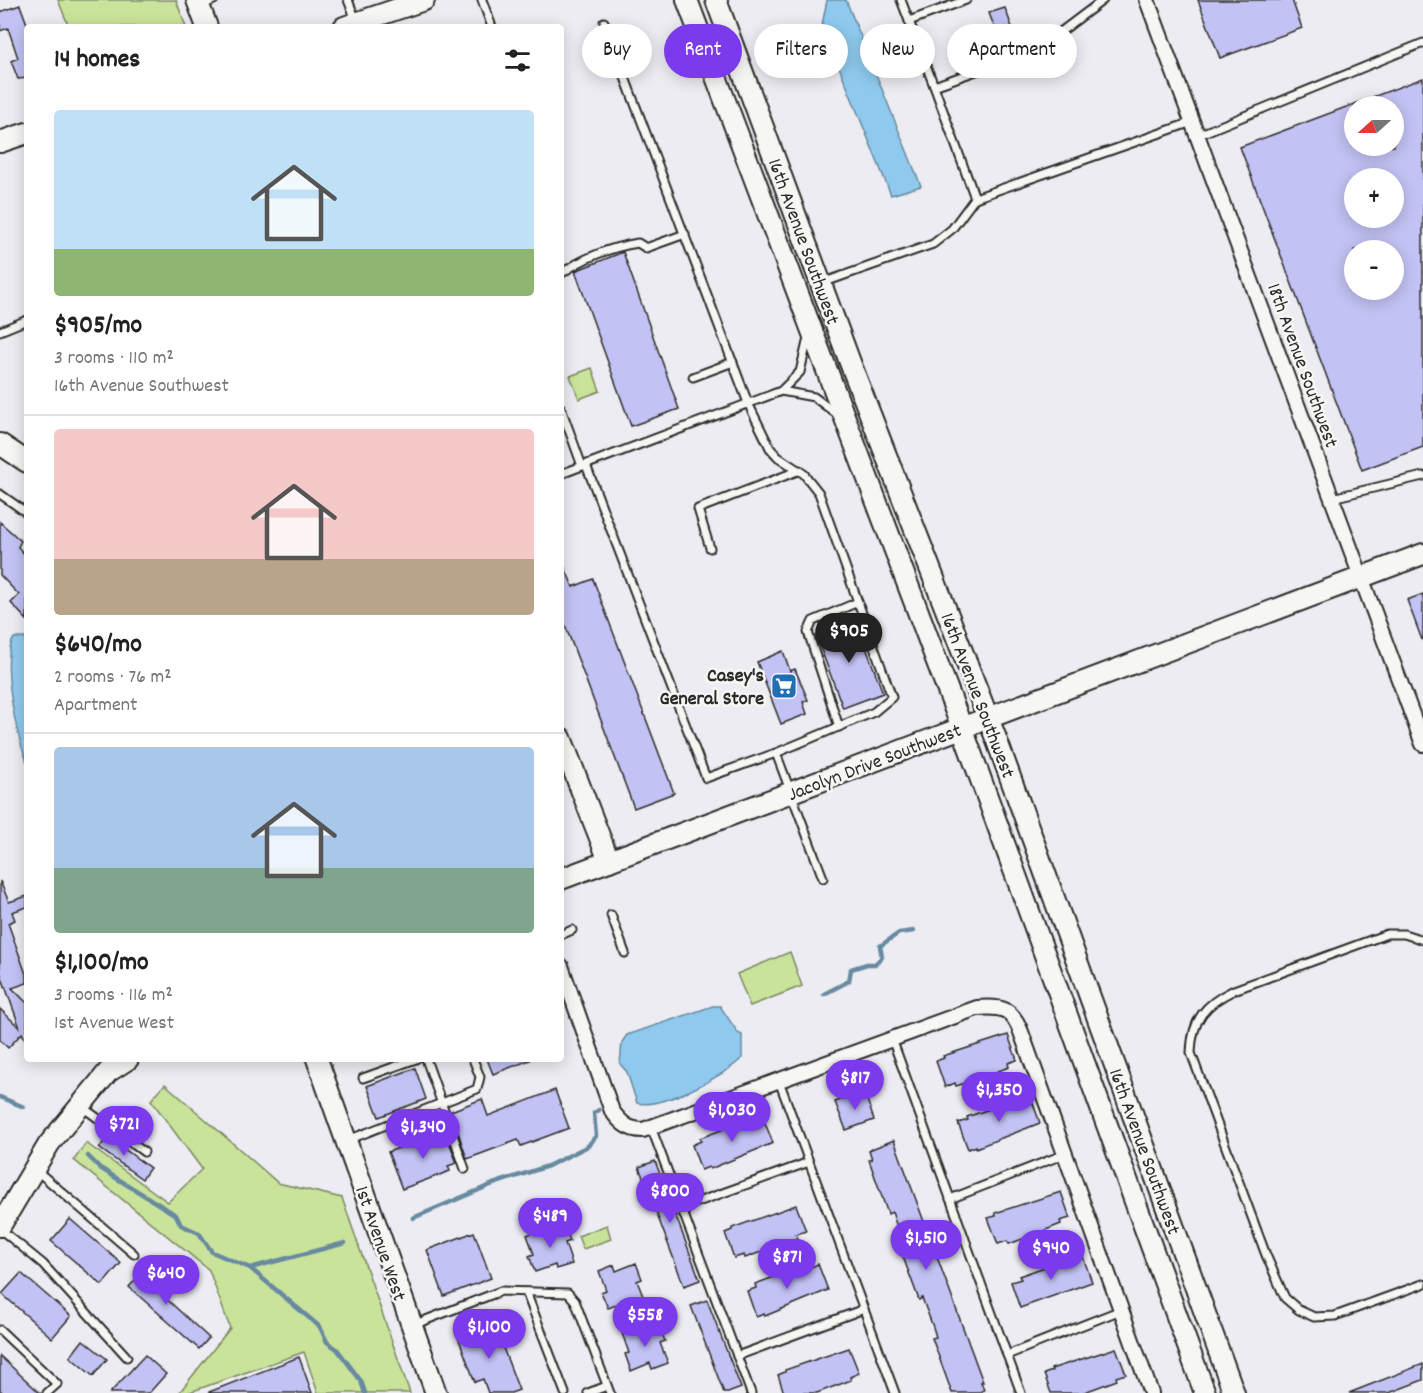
<!DOCTYPE html>
<html lang="en">
<head>
<meta charset="utf-8">
<style>
  body { margin:0; font-family:Dekko,sans-serif; background:#f2f2f2; color:#202124; height:100vh; display:flex; flex-direction:column; font-size:22px; white-space:nowrap }
  * { box-sizing:border-box; margin:0 }
  p { font-size:20px; color:#757577 }
  .icon { flex:none; width:33px; height:33px; fill:none; stroke:currentColor; stroke-width:2; stroke-linecap:round; stroke-linejoin:round }
  .map { position:relative; flex:1; overflow:hidden }
  .details { position:absolute; left:24px; top:24px; width:540px; height:1038px; display:flex; flex-direction:column; background:#fff; border-radius:6px; box-shadow:0 3px 15px #0003 }
  .details>* { flex:none }
  .guide { position:absolute; left:582px; top:24px; width:570px; height:54px; display:flex; gap:12px }
  .needle { width:39px; rotate:249deg }
  .fabs { position:absolute; left:1344px; top:96px; display:grid; gap:12px }
  .fabs a { display:grid; place-items:center; width:60px; height:60px; border-radius:50%; background:#fff; box-shadow:0 3px 15px #0003; font-size:30px }
  .price { position:absolute; translate:-50% -51px; padding:0 14px; border-radius:21px; background:#7c3aed; color:#fff; font-size:20px; line-height:39px; filter:drop-shadow(0 2px 3px #0008) }
  .price::after { content:''; position:absolute; left:50%; top:36px; width:18px; height:14px; margin-left:-9px; background:inherit; clip-path:polygon(0 0,100% 0,50% 100%) }
  .price.current { background:#222; color:#fff }
  ul { padding:0; list-style:none }
  li { display:grid; align-content:center; gap:12px; height:318px; padding:0 30px }
  li+li { border-top:2px solid #e0e0e0 }
  li span { display:grid; place-items:center; height:186px; border-radius:6px; color:#555 }
  li>.icon { margin-inline-start:auto }
  span .icon { width:108px; height:108px; fill:#fffc; stroke-width:1 }
  li b { font-size:26px }
  h2 { display:flex; justify-content:space-between; align-items:center; height:72px; padding:0 30px; font-size:26px }
  .chip { padding:0 21px; border-radius:27px; background:#fff; box-shadow:0 3px 15px #0003; font-size:21px; line-height:54px }
  .chip.current { background:#7c3aed; color:#fff }
  .map>svg:first-child { display:block }
  .green { fill:#cae39a; stroke:#7a8762; stroke-width:1.5 }
  .water { fill:#8fcaee; stroke:#678aa0; stroke-width:1.5 }
  .lines { fill:none; stroke-linecap:round; stroke-linejoin:round }
  .stream { stroke:#678aa0; stroke-width:4.5 }
  .building { fill:#c2c2f4; stroke:#2b2b2b; stroke-width:1.5; fill-rule:evenodd }
  .lane-casing { stroke:#2b2b2b; stroke-width:11 }
  .street-casing { stroke:#2b2b2b; stroke-width:18 }
  .secondary-casing { stroke:#2b2b2b; stroke-width:24 }
  .lane { stroke:#f6f6f2; stroke-width:7 }
  .street { stroke:#f6f6f2; stroke-width:14 }
  .secondary { stroke:#f6f6f2; stroke-width:20 }
  .labels { text-anchor:middle; stroke-width:5; stroke-linejoin:round; paint-order:stroke }
  .street-label { font-size:20px; fill:#2b2b2b; stroke:#f6f6f2 }
  .poi-label { font-size:20px; font-weight:bold; fill:#2b2b2b; stroke:#f6f6f2; text-anchor:end }
</style>
</head>
<body>
<div class="map">
<svg width="1423" height="1393" viewBox="0 0 1423 1393">
  <rect width="100%" height="100%" fill="#ececf2"/>
  <filter id="ink" filterUnits="userSpaceOnUse"><feTurbulence type="fractalNoise" baseFrequency=".0167" numOctaves="2"/><feDisplacementMap in="SourceGraphic" scale="12" xChannelSelector="R" yChannelSelector="G"/><feConvolveMatrix kernelMatrix="1 2 1 2 8 2 1 2 1" color-interpolation-filters="sRGB"/></filter>
  <g filter="url(#ink)">
    <g class="green">
      <polygon points="58,0 176,0 186,27 69,27"/>
      <polygon points="592,368 600,391 579,399 570,376"/>
      <polygon points="790,952 802,986 750,1006 737,974"/>
      <polygon points="165,1084 278,1183 342,1198 410,1393 318,1393 304,1352 187,1393 179,1393 230,1328 209,1270 74,1160 86,1143 168,1202 202,1169 151,1100"/>
      <polygon points="607,1225 611,1239 583,1249 578,1236"/>
    </g>
    <g class="water">
      <polygon points="827,0 846,0 921,186 891,195 822,25"/>
      <path d="M14,638h13v124c-11,-28 -27,-102 -13,-124z"/>
      <path d="M713,1006h7l18,27 4,2v23c-17,18 -81,51 -105,45l-10,-31 -7,-8 2,-22 5,-7z"/>
    </g>
    <g class="lines">
      <g class="stream">
        <polyline points="824,994 849,981 851,969 867,964 875,964 882,957 880,946 899,933 914,931"/>
        <polyline points="0,1097 24,1107"/>
        <polyline points="88,1156 100,1168 176,1215 181,1225 199,1233 212,1252 250,1268 320,1327 327,1342 337,1349 361,1381 365,1393"/>
        <polyline points="413,1218 493,1184 548,1166 588,1146 596,1136 594,1113 599,1110"/>
        <polyline points="250,1268 345,1243"/>
      </g>
    </g>
    <g class="building">
      <polygon points="1198,0 1292,0 1302,28 1220,58"/>
      <polygon points="20,5 27,24 27,78 18,79 11,61 18,58 8,28 0,31 0,12"/>
      <polygon points="1005,8 1020,49 1005,55 989,13"/>
      <path d="M1423,78v369l-61,23 -122,-323zM1354,106h40v40h-40zM1354,178h40v40h-40zM1354,250h40v40h-40z"/>
      <polygon points="623,252 679,409 631,426 575,271"/>
      <polygon points="0,522 21,541 18,547 27,557 27,620 11,603 19,595 0,575"/>
      <polygon points="561,558 573,587 593,579 674,793 634,808 561,614"/>
      <polygon points="1423,594 1423,639 1422,640 1407,600"/>
      <polygon points="856,621 883,693 843,708 816,636"/>
      <polygon points="783,651 790,671 795,669 808,700 803,702 807,714 781,724 757,662"/>
      <polygon points="0,881 9,902 27,896 27,907 12,912 15,920 8,923 27,977 27,983 12,988 27,1003 27,1043 22,1033 8,1048 0,1040 0,1009 20,1028 0,972"/>
      <polygon points="1008,1035 1017,1060 1008,1063 1009,1067 975,1080 956,1086 955,1083 945,1087 936,1061 944,1058 943,1056"/>
      <polygon points="487,1059 529,1059 530,1060 493,1074"/>
      <polygon points="415,1068 426,1099 379,1117 367,1086"/>
      <polygon points="555,1090 569,1128 521,1146 518,1140 467,1159 451,1111 482,1099 488,1116"/>
      <polygon points="864,1091 874,1120 846,1130 835,1102"/>
      <polygon points="1020,1098 1022,1101 1031,1098 1040,1123 976,1148 976,1146 968,1149 958,1123 968,1120 967,1117"/>
      <polygon points="128,1115 138,1121 130,1135 120,1127"/>
      <polygon points="753,1118 754,1121 763,1118 773,1143 710,1169 709,1167 701,1170 692,1145 701,1141 700,1138"/>
      <polygon points="445,1131 457,1163 448,1166 450,1171 402,1189 388,1152"/>
      <polygon points="108,1137 112,1140 114,1137 124,1145 123,1148 150,1168 142,1179 99,1148"/>
      <polygon points="894,1140 983,1382 981,1382 984,1390 977,1393 952,1393 932,1338 936,1337 933,1327 922,1298 919,1300 899,1246 903,1245 892,1212 888,1214 869,1160 872,1159 869,1150"/>
      <polygon points="655,1161 700,1280 684,1286 639,1167"/>
      <polygon points="1061,1192 1070,1218 1060,1221 1061,1224 1028,1237 1009,1244 1007,1241 998,1244 988,1218 996,1216 995,1213"/>
      <polygon points="796,1205 806,1231 796,1234 798,1238 764,1251 745,1258 744,1255 734,1258 725,1233 732,1230 732,1228"/>
      <polygon points="70,1219 121,1263 102,1285 51,1241"/>
      <polygon points="565,1226 570,1241 565,1243 572,1264 556,1269 555,1265 535,1272 529,1256 534,1254 527,1235 543,1229 545,1233"/>
      <polygon points="474,1232 491,1278 444,1296 427,1250"/>
      <polygon points="1073,1257 1074,1260 1083,1257 1092,1282 1020,1308 1011,1282 1021,1279 1019,1276"/>
      <polygon points="636,1263 642,1279 637,1281 645,1301 629,1307 627,1301 608,1308 601,1292 606,1290 599,1271 614,1265 616,1271"/>
      <polygon points="818,1264 828,1290 765,1316 764,1314 756,1317 747,1291 756,1288 755,1284 774,1277 808,1265 809,1268"/>
      <polygon points="148,1266 168,1284 160,1293 209,1338 199,1349 129,1287"/>
      <polygon points="21,1273 71,1316 52,1338 2,1294"/>
      <polygon points="707,1300 741,1388 728,1393 724,1393 691,1306"/>
      <polygon points="494,1324 519,1390 511,1393 488,1393 483,1379 475,1382 458,1337"/>
      <polygon points="659,1326 665,1341 660,1343 668,1363 652,1369 650,1363 631,1371 625,1354 629,1353 622,1333 637,1327 639,1333"/>
      <polygon points="83,1340 107,1359 93,1376 70,1357"/>
      <polygon points="849,1348 859,1373 850,1377 851,1380 817,1393 784,1393 778,1375 785,1372 785,1370"/>
      <polygon points="1116,1348 1126,1374 1116,1377 1117,1380 1082,1393 1051,1393 1044,1374 1052,1371 1051,1369"/>
      <polygon points="145,1355 166,1374 149,1393 110,1393"/>
      <polygon points="0,1356 40,1393 3,1393 0,1390"/>
      <polygon points="299,1357 312,1393 209,1393 209,1392"/>
      <polygon points="1423,1364 1423,1380 1389,1393 1349,1393"/>
    </g>
    <g class="lines">
      <defs>
        <g id="lane">
          <polyline points="348,0 356,20"/>
          <polyline points="482,0 492,27"/>
          <polyline points="901,0 934,86"/>
          <polyline points="1103,0 1038,49 934,86 975,198 1192,122"/>
          <polyline points="200,6 214,0"/>
          <polyline points="909,21 966,0"/>
          <polyline points="604,22 748,403 770,448 778,457 804,474 819,493 892,697 874,712 776,753"/>
          <polyline points="1198,135 1423,43"/>
          <path d="M561,274c21,-16 51,-27 77,-31l8,5 39,-14"/>
          <polyline points="822,283 933,244 952,229 975,198"/>
          <polyline points="0,331 27,320"/>
          <polyline points="693,377 733,362"/>
          <polyline points="781,391 814,397 838,415"/>
          <polyline points="561,408 582,466"/>
          <polyline points="586,465 706,778 776,753 823,878"/>
          <polyline points="561,474 781,391 800,372 808,338"/>
          <polyline points="0,494 27,513"/>
          <polyline points="1332,498 1423,476"/>
          <polyline points="710,548 698,509 800,470"/>
          <polyline points="839,727 808,632 813,621 858,602"/>
          <polyline points="611,915 625,953"/>
          <polyline points="561,935 572,930"/>
          <path d="M1423,940l-19,-6h-17l-153,56c-29,14 -42,29 -43,63l75,202 19,43 14,12 15,7 21,-1 88,-32"/>
          <polyline points="892,1039 1021,1393"/>
          <polyline points="426,1059 465,1169"/>
          <polyline points="363,1078 416,1059"/>
          <polyline points="779,1081 895,1393"/>
          <polyline points="81,1106 144,1152"/>
          <polyline points="651,1127 751,1393"/>
          <polyline points="348,1140 477,1089 480,1077 473,1059"/>
          <polyline points="36,1170 134,1254"/>
          <polyline points="950,1199 1065,1154"/>
          <polyline points="681,1208 809,1162"/>
          <polyline points="0,1229 43,1264 127,1357"/>
          <polyline points="526,1292 565,1393"/>
          <polyline points="413,1325 501,1291 568,1293 575,1301 610,1393"/>
          <polyline points="0,1330 57,1384 47,1393"/>
          <polyline points="1007,1355 1121,1310"/>
          <polyline points="737,1356 864,1309"/>
          <polyline points="588,1393 607,1386"/>
        </g>
        <g id="street">
          <polyline points="1147,0 1423,744"/>
          <path d="M561,966l51,145c9,12 16,19 31,19l334,-122c25,-2 35,0 44,24l130,361"/>
        </g>
        <g id="secondary">
          <polyline points="197,0 207,27"/>
          <polyline points="687,0 962,728 1205,1393"/>
          <polyline points="716,0 851,365 997,741 1234,1393"/>
          <polyline points="344,27 424,0"/>
          <polyline points="0,142 27,133"/>
          <polyline points="0,444 27,462"/>
          <polyline points="561,738 609,861"/>
          <polyline points="561,879 1423,554"/>
          <polyline points="317,1059 436,1393"/>
          <polyline points="0,1226 49,1144 108,1072 128,1059"/>
        </g>
      </defs>
      <use href="#lane" class="lane-casing"/>
      <use href="#street" class="street-casing"/>
      <use href="#secondary" class="secondary-casing"/>
      <use href="#lane" class="lane"/>
      <use href="#street" class="street"/>
      <use href="#secondary" class="secondary"/>
    </g>
  </g>
  <defs>
    <symbol id="supermarket-square" viewBox="-11 -11 22 22"><rect x="-9" y="-9" width="18" height="18" rx="4" fill="#1f6fb2" stroke="#f6f6f2"/><path d="M-6-5.5h2.5l.6 2H6L4.5 2H-2.5L-4.4-4H-6ZM-1.5 3.2a1.3 1.3 0 1 0 .1 0ZM3 3.2a1.3 1.3 0 1 0 .1 0Z" fill="#fff"/></symbol>
  </defs>
  <g fill-rule="evenodd">
    <use href="#supermarket-square" x="769" y="671" width="30" height="30"/>
  </g>
  <g class="labels">
    <g class="street-label">
      <text transform="translate(805 241) rotate(70)" y="7">16th Avenue Southwest</text>
      <text transform="translate(1304 365) rotate(70)" y="7">18th Avenue Southwest</text>
      <text transform="translate(979 695) rotate(69)" y="7">16th Avenue Southwest</text>
      <text transform="translate(874 761) rotate(-21)" y="7">Jacolyn Drive Southwest</text>
      <text transform="translate(1146 1151) rotate(70)" y="7">16th Avenue Southwest</text>
      <text transform="translate(382 1243) rotate(71)" y="7">1st Avenue West</text>
    </g>
    <g class="poi-label">
      <text x="764" y="681">Casey's<tspan x="764" dy="23">General Store</tspan></text>
    </g>
  </g>
</svg>
<div class="fabs">
<a><svg class="needle" viewBox="-14 -14 28 28"><path d="M0-13l5 13h-10z" fill="#e53935"/><path d="M0 13l5-13h-10z" fill="#757577"/></svg></a>
<a>+</a>
<a>−</a>
</div>
<b class="price current" style="left:849px;top:664px">$905</b>
<b class="price" style="left:855px;top:1111px">$817</b>
<b class="price" style="left:999px;top:1123px">$1,350</b>
<b class="price" style="left:732px;top:1143px">$1,030</b>
<b class="price" style="left:124px;top:1157px">$721</b>
<b class="price" style="left:423px;top:1160px">$1,340</b>
<b class="price" style="left:670px;top:1224px">$800</b>
<b class="price" style="left:550px;top:1249px">$489</b>
<b class="price" style="left:926px;top:1271px">$1,510</b>
<b class="price" style="left:1051px;top:1281px">$940</b>
<b class="price" style="left:787px;top:1290px">$871</b>
<b class="price" style="left:166px;top:1306px">$640</b>
<b class="price" style="left:645px;top:1348px">$558</b>
<b class="price" style="left:489px;top:1360px">$1,100</b>
<div class="guide">
<a class="chip">Buy</a>
<a class="chip current">Rent</a>
<a class="chip">Filters</a>
<a class="chip">New</a>
<a class="chip">Apartment</a>
</div>
<section class="details">
<h2>14 homes<svg class="icon" aria-label="filters" viewBox="0 0 24 24"><path d="M4 7h16M4 17h16"/><circle cx="9" cy="7" r="2"/><circle cx="15" cy="17" r="2"/></svg></h2>
<ul>
<li><span style="background:linear-gradient(#bfe0f5 75%,#8fb573 0)"><svg class="icon" aria-label="home" viewBox="0 0 24 24"><path d="M3 11l9-7 9 7M6 9v11h12V9"/></svg></span><div><b>$905/mo</b><p>3 rooms · 110 m²</p><p>16th Avenue Southwest</p></div></li>
<li><span style="background:linear-gradient(#f6c9c9 70%,#b9a48a 0)"><svg class="icon" aria-label="home" viewBox="0 0 24 24"><path d="M3 11l9-7 9 7M6 9v11h12V9"/></svg></span><div><b>$640/mo</b><p>2 rooms · 76 m²</p><p>Apartment</p></div></li>
<li><span style="background:linear-gradient(#a9c7e8 65%,#7fa58c 0)"><svg class="icon" aria-label="home" viewBox="0 0 24 24"><path d="M3 11l9-7 9 7M6 9v11h12V9"/></svg></span><div><b>$1,100/mo</b><p>3 rooms · 116 m²</p><p>1st Avenue West</p></div></li>
</ul>
</section>
</div>
</body>
</html>
